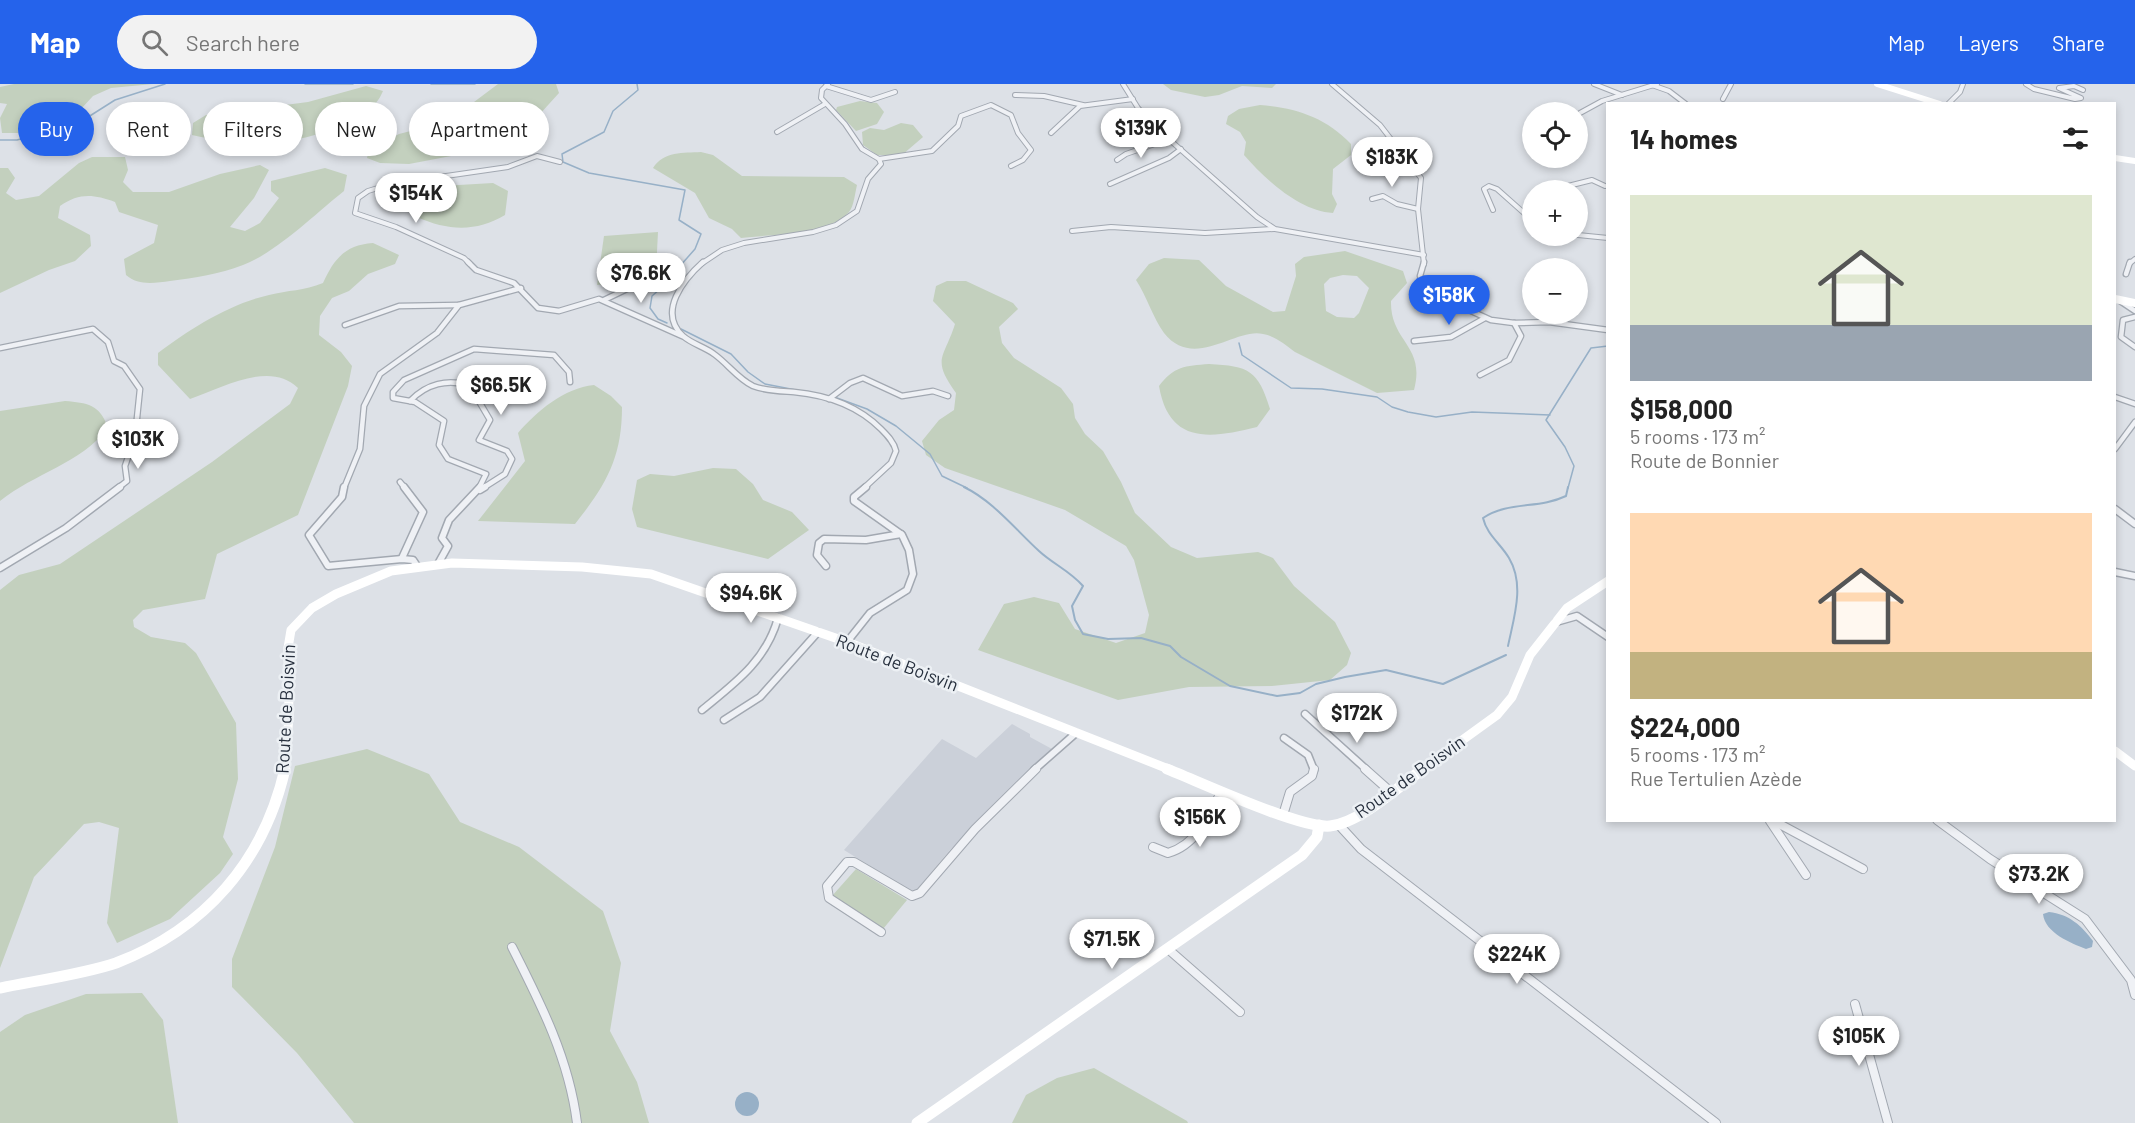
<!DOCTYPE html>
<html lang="en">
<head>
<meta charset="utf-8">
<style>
  body { margin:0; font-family:Barlow,sans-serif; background:#f2f2f2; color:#222; height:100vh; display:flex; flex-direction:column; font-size:22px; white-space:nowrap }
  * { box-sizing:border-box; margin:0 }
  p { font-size:20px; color:#767676 }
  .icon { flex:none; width:33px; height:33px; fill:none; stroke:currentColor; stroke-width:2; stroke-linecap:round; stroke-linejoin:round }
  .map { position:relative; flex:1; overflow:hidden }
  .side { position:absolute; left:1606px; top:18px; width:510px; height:720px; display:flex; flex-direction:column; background:#fff; border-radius:0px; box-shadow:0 3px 9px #0003 }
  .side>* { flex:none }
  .guide { position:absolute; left:18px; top:18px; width:570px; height:54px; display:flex; gap:12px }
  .controls { position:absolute; left:1522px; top:18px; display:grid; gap:12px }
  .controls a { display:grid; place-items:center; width:66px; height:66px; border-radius:50%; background:#fff; box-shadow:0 3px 9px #0003; font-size:30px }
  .price { position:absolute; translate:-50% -51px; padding:0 14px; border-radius:21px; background:#fff; color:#222; font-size:20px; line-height:39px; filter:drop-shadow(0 2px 3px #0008) }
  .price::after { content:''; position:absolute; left:50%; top:36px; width:18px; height:14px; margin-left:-9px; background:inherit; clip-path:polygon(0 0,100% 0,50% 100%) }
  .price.current { background:#2563eb; color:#fff }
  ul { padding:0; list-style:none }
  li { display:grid; align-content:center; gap:12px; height:318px; padding:0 24px }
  li span { display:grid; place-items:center; height:186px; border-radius:0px; color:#555 }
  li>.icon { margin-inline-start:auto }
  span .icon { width:108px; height:108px; fill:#fffc; stroke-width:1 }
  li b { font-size:26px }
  h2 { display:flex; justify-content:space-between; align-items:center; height:72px; padding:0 24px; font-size:26px }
  .chip { padding:0 21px; border-radius:27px; background:#fff; box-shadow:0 3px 9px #0003; font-size:21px; line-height:54px }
  .chip.current { background:#2563eb; color:#fff }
  header { display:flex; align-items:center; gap:36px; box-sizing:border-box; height:84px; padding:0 30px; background:#2563eb; color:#fff }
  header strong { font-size:28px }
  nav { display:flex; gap:33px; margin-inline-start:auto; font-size:21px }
  .search { width:420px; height:54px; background:#f2f2f2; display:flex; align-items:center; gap:15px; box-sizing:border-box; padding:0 21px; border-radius:33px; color:#767676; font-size:22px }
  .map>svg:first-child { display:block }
  .built { fill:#cbd0d9 }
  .green { fill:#c3d0be; fill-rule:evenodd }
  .water { fill:#97b0c7 }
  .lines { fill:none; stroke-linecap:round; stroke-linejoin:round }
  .stream-far1 { stroke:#97b0c7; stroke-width:1.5 }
  .stream { stroke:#97b0c7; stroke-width:2 }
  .street-far3-casing { stroke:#a2a8b1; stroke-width:6 }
  .street-far2-casing { stroke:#a2a8b1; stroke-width:7 }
  .street-far1-casing { stroke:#a2a8b1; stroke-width:9 }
  .street-casing { stroke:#a2a8b1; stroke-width:10 }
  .street-far3 { stroke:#eff1f5; stroke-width:4 }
  .street-far2 { stroke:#eff1f5; stroke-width:4.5 }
  .street-far1 { stroke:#eff1f5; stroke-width:6 }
  .street { stroke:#eff1f5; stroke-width:8 }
  .secondary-far3 { stroke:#fff; stroke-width:6 }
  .secondary-far2 { stroke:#fff; stroke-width:8 }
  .secondary-far1 { stroke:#fff; stroke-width:9 }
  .secondary { stroke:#fff; stroke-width:11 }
  .labels { text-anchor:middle; stroke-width:5; stroke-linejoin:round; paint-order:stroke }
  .street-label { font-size:18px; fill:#262f3d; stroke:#ecf0f4 }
</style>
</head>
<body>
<header>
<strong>Map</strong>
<div class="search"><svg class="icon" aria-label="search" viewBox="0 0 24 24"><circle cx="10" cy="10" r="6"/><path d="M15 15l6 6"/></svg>Search here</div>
<nav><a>Map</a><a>Layers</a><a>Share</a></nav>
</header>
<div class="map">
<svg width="2135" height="1039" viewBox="0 0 2135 1039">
  <rect width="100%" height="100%" fill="#dde1e7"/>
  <polygon class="built" points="1012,640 1030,650 1030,653 1052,665 950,766 914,809 844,766 942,655 976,674"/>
  <g class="green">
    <polygon points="14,0 153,0 111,4 93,12 68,39 35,49 2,49 0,34 7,20 0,19 0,3"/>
    <polygon points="498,0 556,0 559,9 529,42 488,65 409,80 380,79 367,74 369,66 399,50 430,42 466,24"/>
    <polygon points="1163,0 1276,0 1272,4 1242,2 1219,11 1205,13 1171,6"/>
    <path d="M366,2l17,5c-7,16 -14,18 -29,27 -49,29 -108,30 -162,17l1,-12 13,-8 102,-13z"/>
    <polygon points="860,17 877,19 884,28 877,40 856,47 836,26 837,23"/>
    <path d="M1260,21c36,3 65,12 91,39v11l-18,14 -1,25 5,10 -4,9c-34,-2 -68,-34 -89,-58l2,-13 -6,-10 -14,-8 2,-8 11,-7z"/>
    <polygon points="901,39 913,41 923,53 902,71 877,71 863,61 862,48 870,44 884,46"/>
    <path d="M701,68l12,3 29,21 102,1 13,8c-2,8 -3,21 -8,27 -21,24 -78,22 -108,26l-9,-9 -23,-11 -14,-25 -42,-25c11,-17 30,-15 48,-16z"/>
    <path d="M92,73h33l3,13 -5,12 10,10h36l51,-18 40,-9 9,5 -15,28 -24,29 15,4 15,-8 19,-25 -8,-7v-10l54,-13 22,7 -3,16c-29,23 -67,61 -101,74 -24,9 -48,13 -73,16 -15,2 -32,5 -44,-6l-2,-16 30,-16 4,-18 -39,-13 -4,-10c-22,-8 -36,-9 -55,4l-2,12 32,17 1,11 -16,15 -26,9 -49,23v-125h8l7,10 -9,15 10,7 23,-4 40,-33z"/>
    <path d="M493,99l15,8 -3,24c-28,17 -57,16 -88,2v-7l-5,-6 -14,-5 -1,-6 10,-5z"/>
    <polygon points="658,148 656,187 626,198 597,201 604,152"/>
    <path d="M373,159l26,12 -4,9 -27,10 -19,17 -17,7 -12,18 -1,19 22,17 11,14 -4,20 -50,129 -81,39 -12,45 -62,11 -10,10 1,7 17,10 34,6 11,10 40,70 2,56 -15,58 10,17 -13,19 -50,46 -53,24 -10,-20 12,-95 -20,-6 -15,2 -50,53 -34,91v-378l19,-15 41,-11 152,-102 78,-58 8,-16c-28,-28 -76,0 -108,11l-32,-34v-12c32,-24 71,-49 111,-58 19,-5 35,-4 54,-12 11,-24 22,-38 50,-40z"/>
    <path d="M1345,167l58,20 4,12 -16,18c-1,41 35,44 23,89l-37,3 -82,-41c-9,-7 -20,-16 -32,-18 -27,-7 -69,37 -99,-1 -11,-15 -17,-36 -28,-53l13,-16 15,-6 35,2 27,26 47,26 12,-1 11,-35 -1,-12 9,-7zM1343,191l14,1 12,12 -10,25 -5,5 -17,-1 -11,-6 -2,-27 6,-6z"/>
    <path d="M947,197h19l47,22 5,6 -19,18 3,16 12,15 47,30 12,16 2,14 10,16 18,17 18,31 14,31 36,34 26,11 61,-6 15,6 21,28 41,36 16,31 -4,12 -17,15 -58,6 -83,1 -71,13 -140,-50 26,-46 30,-7 25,6 16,26 41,14 29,-10 4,-18 -15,-55 -8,-14 -61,-36 -120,-42 -19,-13 -4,-14 17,-21 15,-10 2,-17c-25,-35 -12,-34 -1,-69l-22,-23 3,-15z"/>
    <path d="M1209,280c40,2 49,6 61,45l-13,18c-48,12 -88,17 -98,-41 15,-20 26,-20 50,-22z"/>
    <path d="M594,301l17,11 11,11c0,51 -16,78 -47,117l-97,-3 47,-60 -7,-28c19,-22 46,-45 76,-48z"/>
    <path d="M65,317c22,2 35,3 43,27 -28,36 -73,45 -108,73v-90z"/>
    <polygon points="713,384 736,385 753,400 763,416 792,428 809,446 768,475 637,443 632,425 637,396 650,390 674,392"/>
    <polygon points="367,665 429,690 460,738 519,763 603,827 621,879 610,947 637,998 649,1039 354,1039 297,969 232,903 232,875 275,763 295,682"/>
    <polygon points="856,785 907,816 883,845 832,812"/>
    <polygon points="142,909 163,936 178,1039 0,1039 0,948 25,931 86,910"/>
    <polygon points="1094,984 1187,1037 1188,1039 1012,1039 1026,1011 1057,994"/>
  </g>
  <g class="water">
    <path d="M2049,828c20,2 33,14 44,29l-1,6 -6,2c-15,-6 -41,-16 -43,-35z"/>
    <circle cx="747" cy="1020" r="12"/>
  </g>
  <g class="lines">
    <g class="stream-far1">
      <polyline points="305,0 353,0"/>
      <polyline points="431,0 475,0"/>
      <polyline points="637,0 638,6 613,27 604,48 562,70 563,78 589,89 685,106 679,136 701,150 695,165 680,182 677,190 652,212 650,224 658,235 667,239"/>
      <polyline points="0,56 17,56 64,43 85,35 115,16 165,0"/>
      <polyline points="681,245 731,270 748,288 765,300 837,314 867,325 896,342 930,370 942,392 967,404"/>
      <polyline points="1239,259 1242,271 1291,304 1322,305 1377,313 1392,323 1408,328 1436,333 1472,328 1550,331"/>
      <polyline points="1568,404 1574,382 1565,363 1546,336 1591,264 1608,262"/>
    </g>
    <g class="stream">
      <path d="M964,403c29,14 51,42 75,64 14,13 31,20 44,35l-11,20 3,14 8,14 25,5 33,-1 29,8 11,11 49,29 47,10 23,-3 16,-9 29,-7 41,-7 57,14 63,-29"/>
      <path d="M1508,562c6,-29 17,-61 1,-88 -9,-15 -22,-23 -26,-40 25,-17 56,-9 83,-22l2,-9"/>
    </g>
    <defs>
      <g id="street-far3">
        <polyline points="1123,0 1138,24 1154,42 1257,133 1275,145 1424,171"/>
        <polyline points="1332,0 1380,41 1421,94 1418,125 1424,180"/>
        <polyline points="1594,0 1622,11"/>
        <polyline points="2026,0 2034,5 2075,15 2081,14 2059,4 2074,2 2083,6"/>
        <polyline points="1652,1 1669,7 1686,20"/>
        <polyline points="826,2 871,16 895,8"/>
        <polyline points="1015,11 1044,12 1083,21"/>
        <polyline points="1723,15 1731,0"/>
        <polyline points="1948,20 1960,8 1963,0"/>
        <polyline points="1580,29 1602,17 1657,0"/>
        <polyline points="777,48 825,20"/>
        <polyline points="1051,49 1080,22 1133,15"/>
        <polyline points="879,75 932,67 958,42 961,32 991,21 1011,31 1018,49 1031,66 1023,76 1011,82"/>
        <polyline points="1117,76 1126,70 1169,55"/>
        <polyline points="1110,100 1169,74 1181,65"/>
        <polyline points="1563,106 1564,103 1592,96 1605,102"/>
        <polyline points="1372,115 1383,112 1397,120 1418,125"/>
        <polyline points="1493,126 1484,105 1489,102 1497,105 1533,137"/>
        <polyline points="1072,147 1111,143 1205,149 1274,145"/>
        <polyline points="1578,151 1608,154"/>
        <polyline points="470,180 464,174 396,143 355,129 358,114 368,107 391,100 508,83 537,72 560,78"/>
        <polyline points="701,180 722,166 744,159 813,148 836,141 857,127 868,95 881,80 879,75 862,65 845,40 821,14 822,6 828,0"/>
        <polyline points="2129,180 2135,175"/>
      </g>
      <g id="street-far2">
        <polyline points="468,178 476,186 514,199 538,224 559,227 599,215 682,252"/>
        <path d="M703,178c-19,17 -46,50 -20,74 9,8 22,11 31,18 14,10 24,25 39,32 13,5 27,5 41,6 32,3 64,14 87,37 6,6 13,13 15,22l-5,12 -27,25"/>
        <polyline points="1424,178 1420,192 1423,198 1460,222 1491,236 1514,239 1549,238 1608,246"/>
        <polyline points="2126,190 2130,178"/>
        <polyline points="604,216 660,189"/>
        <polyline points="2120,217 2135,227"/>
        <polyline points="2135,233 2123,236 2121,253 2135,263"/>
        <polyline points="345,241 399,222 459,221"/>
        <polyline points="1414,257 1451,253 1485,234"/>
        <polyline points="0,264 93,245 108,258 114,277 124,282 140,305 135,353 125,382 127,397 118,404"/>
        <polyline points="1480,291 1509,276 1521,252 1514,239"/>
        <polyline points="2115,313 2135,320"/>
        <polyline points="829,315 850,299 863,294 902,312 933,307 948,312"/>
        <path d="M410,317c16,-17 38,-23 60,-15l20,34 -11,20 28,11 5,8 -7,15 -22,14"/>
        <polyline points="2115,365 2135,338"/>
        <polyline points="400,398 405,404"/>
        <polyline points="344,404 360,365 364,322 380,290 437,249 459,221 521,204"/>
        <polyline points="479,404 486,390 448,375 439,361 444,337 415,318 393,314 393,308 404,296 474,265 554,271 569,288 570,298"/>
      </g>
      <g id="street-far1">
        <polyline points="344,403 342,413 309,451 328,482 402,475 413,476 417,482"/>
        <polyline points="480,406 485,403"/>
        <polyline points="2115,425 2135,440"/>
        <polyline points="402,474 423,428 404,403"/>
        <polyline points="438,480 448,462 442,454 449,436 480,403"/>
        <polyline points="826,482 817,471 819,459 824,455 866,456 901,450"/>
        <polyline points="0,484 66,444 120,403"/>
        <polyline points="2115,488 2135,492"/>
        <polyline points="1556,538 1577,532 1608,553"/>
        <polyline points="847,558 870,529 907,506 913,490 909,466 902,451 854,417 854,413 866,403"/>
        <path d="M702,626c33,-27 64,-49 76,-92"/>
        <polyline points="1305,630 1367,686"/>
        <polyline points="724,636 760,613 818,548"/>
        <polyline points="1284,654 1308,671 1314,686"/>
        <polyline points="1034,686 1076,649"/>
      </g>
      <g id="street">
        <polyline points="1365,685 1392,709"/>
        <polyline points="1283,731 1290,708 1312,692 1314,685"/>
        <polyline points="1772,736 1863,785"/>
        <polyline points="1937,736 1990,775 2085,835 2131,896 2135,911"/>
        <polyline points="1770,737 1806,791"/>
        <polyline points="1339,741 1361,765 1716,1039"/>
        <path d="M1153,763l15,6c28,-8 41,-36 53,-61"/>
        <polyline points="881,848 829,814 827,802 847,778 854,778 912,812 920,809 975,745 1036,685"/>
        <path d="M512,863c29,57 57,112 65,176"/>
        <polyline points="1168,865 1240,928"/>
        <polyline points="1855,920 1888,1039"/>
      </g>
    </defs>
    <use href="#street-far3" class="street-far3-casing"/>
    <use href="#street-far2" class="street-far2-casing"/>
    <use href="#street-far1" class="street-far1-casing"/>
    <use href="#street" class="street-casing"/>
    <use href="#street-far3" class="street-far3"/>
    <use href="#street-far2" class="street-far2"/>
    <use href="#street-far1" class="street-far1"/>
    <use href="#street" class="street"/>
    <g class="secondary-far3">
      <polyline points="1877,0 1940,20"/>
      <polyline points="2115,74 2135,77"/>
    </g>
    <polyline class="secondary-far2" points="2115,215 2135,219"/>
    <g class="secondary-far1">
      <polyline points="2115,667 2135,682"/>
      <polyline points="285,686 289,631 288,564 291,546 312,524 336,510 391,487 452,479 582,483 651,490 847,558 1171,686"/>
      <polyline points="1421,686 1497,631 1512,613 1530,571 1567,524 1608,497"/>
    </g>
    <g class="secondary">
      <path d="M1167,685c33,13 134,60 163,57 30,-3 69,-40 93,-57"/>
      <path d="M0,904c34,-7 84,-14 116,-25 89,-34 148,-102 169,-194"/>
      <polyline points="917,1039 1302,771 1317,753 1319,741"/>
    </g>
  </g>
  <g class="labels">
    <g class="street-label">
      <text transform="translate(897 579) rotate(21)" y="6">Route de Boisvin</text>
      <text transform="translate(286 625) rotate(-87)" y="6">Route de Boisvin</text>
      <text transform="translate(1410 693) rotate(-35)" y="6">Route de Boisvin</text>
    </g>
  </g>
</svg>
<div class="controls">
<a><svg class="icon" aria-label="locate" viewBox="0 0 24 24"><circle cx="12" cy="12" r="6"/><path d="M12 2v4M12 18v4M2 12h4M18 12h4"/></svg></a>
<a>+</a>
<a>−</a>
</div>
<b class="price" style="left:1141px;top:75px">$139K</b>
<b class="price" style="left:1392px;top:104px">$183K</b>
<b class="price" style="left:416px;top:140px">$154K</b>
<b class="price" style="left:641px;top:220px">$76.6K</b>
<b class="price current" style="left:1449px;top:242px">$158K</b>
<b class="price" style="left:501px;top:332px">$66.5K</b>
<b class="price" style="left:138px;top:386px">$103K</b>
<b class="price" style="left:751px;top:540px">$94.6K</b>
<b class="price" style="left:1357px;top:660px">$172K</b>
<b class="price" style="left:1200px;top:764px">$156K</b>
<b class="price" style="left:2039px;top:821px">$73.2K</b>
<b class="price" style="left:1112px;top:886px">$71.5K</b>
<b class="price" style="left:1517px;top:901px">$224K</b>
<b class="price" style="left:1859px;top:983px">$105K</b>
<div class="guide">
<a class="chip current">Buy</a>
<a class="chip">Rent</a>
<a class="chip">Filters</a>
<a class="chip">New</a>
<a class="chip">Apartment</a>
</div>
<section class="side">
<h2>14 homes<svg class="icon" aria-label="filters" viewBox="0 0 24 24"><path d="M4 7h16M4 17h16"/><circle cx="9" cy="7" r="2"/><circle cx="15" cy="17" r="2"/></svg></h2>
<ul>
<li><span style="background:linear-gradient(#dfe7d0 70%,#9aa5b1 0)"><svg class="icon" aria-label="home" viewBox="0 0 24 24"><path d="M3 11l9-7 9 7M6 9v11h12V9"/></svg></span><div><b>$158,000</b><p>5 rooms · 173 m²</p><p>Route de Bonnier</p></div></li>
<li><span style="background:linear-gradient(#ffd9b3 75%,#c2b280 0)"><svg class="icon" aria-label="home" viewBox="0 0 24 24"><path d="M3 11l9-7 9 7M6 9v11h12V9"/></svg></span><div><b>$224,000</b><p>5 rooms · 173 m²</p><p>Rue Tertulien Azède</p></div></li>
</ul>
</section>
</div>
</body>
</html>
